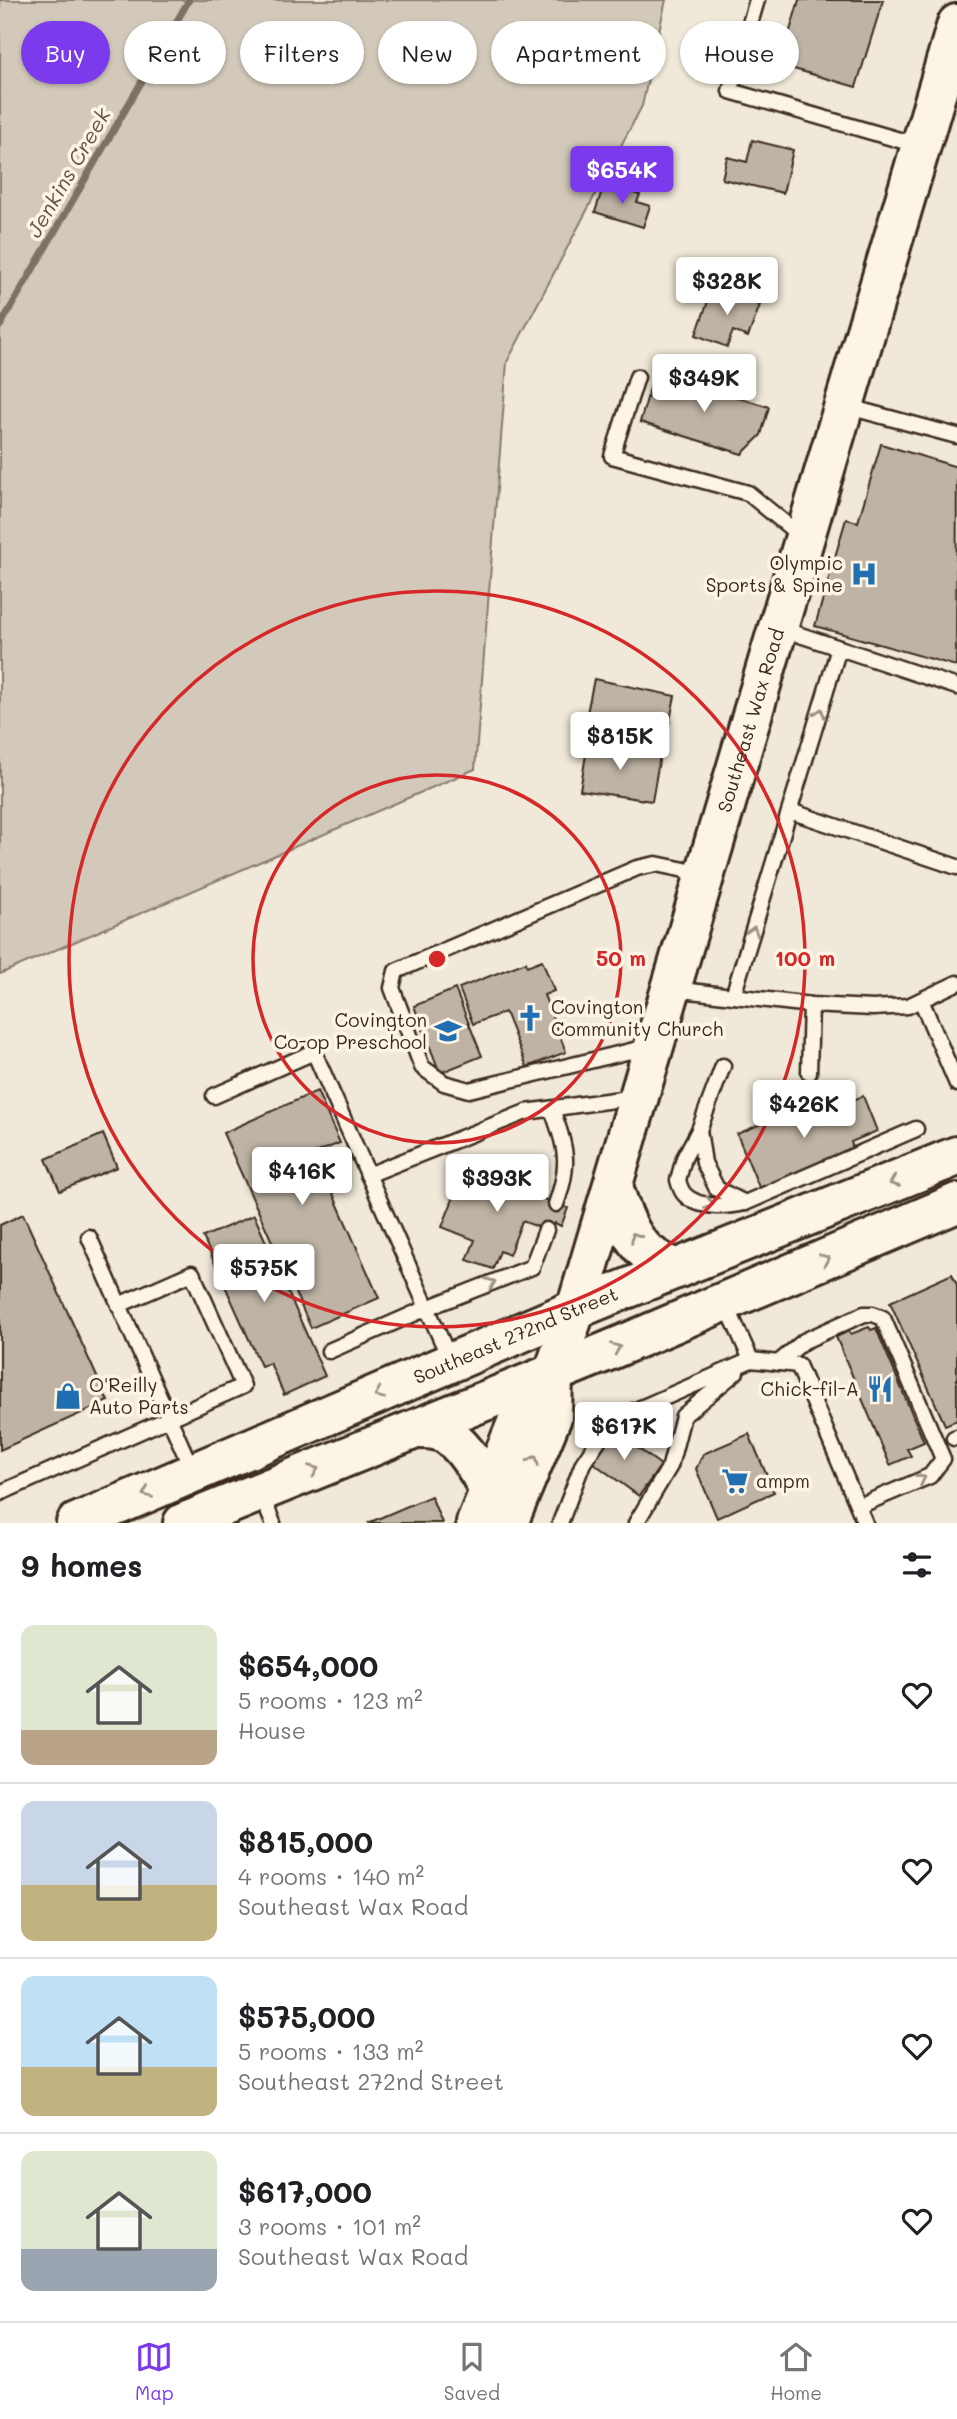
<!DOCTYPE html>
<html lang="en">
<head>
<meta charset="utf-8">
<style>
  body { margin:0; font-family:Mali,sans-serif; background:#f2f2f2; color:#202124; height:100vh; display:flex; flex-direction:column; font-size:26px; white-space:nowrap }
  * { box-sizing:border-box; margin:0 }
  p { font-size:23px; color:#757577 }
  .icon { flex:none; width:38px; height:38px; fill:none; stroke:currentColor; stroke-width:2; stroke-linecap:round; stroke-linejoin:round }
  .map { position:relative; height:1523px; overflow:hidden }
  .panel { display:flex; flex-direction:column; background:#fff; flex:1 }
  .panel>* { flex:none }
  .hud { position:absolute; left:21px; top:21px; width:915px; height:63px; display:flex; gap:14px }
  .price { position:absolute; translate:-50% -60px; padding:0 16px; border-radius:7px; background:#fff; color:#222; font-size:23px; line-height:46px; filter:drop-shadow(0 2px 4px #0008) }
  .price::after { content:''; position:absolute; left:50%; top:42px; width:21px; height:16px; margin-left:-10px; background:inherit; clip-path:polygon(0 0,100% 0,50% 100%) }
  .price.on { background:#7c3aed; color:#fff }
  ul { padding:0; list-style:none }
  li { display:flex; align-items:center; gap:21px; height:175px; padding:0 21px }
  li+li { border-top:2px solid #e0e0e0 }
  li span { display:grid; place-items:center; flex:none; width:196px; height:140px; border-radius:14px; color:#555 }
  li>.icon { margin-inline-start:auto }
  span .icon { width:84px; height:84px; fill:#fffc; stroke-width:1 }
  li b { font-size:30px }
  h2 { display:flex; justify-content:space-between; align-items:center; height:84px; padding:0 21px; font-size:30px }
  .tag { padding:0 24px; border-radius:32px; background:#fff; box-shadow:0 2px 5px #0004; font-size:24px; line-height:63px }
  .tag.on { background:#7c3aed; color:#fff }
  .tab-bar { display:flex; justify-content:space-around; align-items:center; height:98px; border-top:2px solid #e0e0e0; background:#fff; font-size:19px; color:#757577 }
  .tab-bar a { display:grid; justify-items:center; gap:4px }
  .tab-bar .on { color:#7c3aed }
  .map>svg:first-child { display:block }
  .green { fill:#d2c9ba; stroke:#867a6c; stroke-width:2 }
  .lines { fill:none; stroke-linecap:round; stroke-linejoin:round }
  .stream { stroke:#7e7163; stroke-width:7 }
  .building { fill:#beb3a4; stroke:#3b2a1e; stroke-width:2 }
  .lane-casing { stroke:#3b2a1e; stroke-width:19 }
  .secondary-casing { stroke:#3b2a1e; stroke-width:44 }
  .primary-casing { stroke:#3b2a1e; stroke-width:44 }
  .lane { stroke:#fcf5e5; stroke-width:14 }
  .secondary { stroke:#fcf5e5; stroke-width:38 }
  .primary { stroke:#fcf5e5; stroke-width:38 }
  .oneway { stroke:#9c9082 }
  .ring { fill:none; stroke:#d62828; stroke-width:3.5 }
  .labels { text-anchor:middle; stroke-width:7; stroke-linejoin:round; paint-order:stroke }
  .poi-label { font-size:19px; fill:#3b2a1e; stroke:#fcf5e5; text-anchor:end }
  .street-label { font-size:19px; fill:#3b2a1e; stroke:#fcf5e5 }
  .water-label { font-size:21px; font-style:italic; fill:#625346; stroke:#fcf5e5 }
  .centre { fill:#d62828; stroke:#fcf5e5; stroke-width:3.5 }
  .ring-label { font-size:21px; text-anchor:middle; font-weight:bold; fill:#d62828; stroke:#fcf5e5; stroke-width:7; stroke-linejoin:round; paint-order:stroke }
</style>
</head>
<body>
<div class="map">
<svg width="957" height="1523" viewBox="0 0 957 1523">
  <rect width="100%" height="100%" fill="#f0e9d9"/>
  <filter id="ink" filterUnits="userSpaceOnUse"><feTurbulence type="fractalNoise" baseFrequency=".0143" numOctaves="2"/><feDisplacementMap in="SourceGraphic" scale="14" xChannelSelector="R" yChannelSelector="G"/><feConvolveMatrix kernelMatrix="1 2 1 2 8 2 1 2 1" color-interpolation-filters="sRGB"/></filter>
  <g filter="url(#ink)">
    <polygon class="green" points="0,0 666,0 642,106 507,362 475,769 0,974"/>
    <g class="lines">
      <polyline class="stream" points="0,326 189,0"/>
    </g>
    <g class="building">
      <polygon points="799,0 883,0 856,87 780,65"/>
      <polygon points="752,140 793,150 783,193 722,179 727,157 747,162"/>
      <polygon points="604,184 640,195 637,202 650,206 643,227 595,212"/>
      <polygon points="713,287 760,305 748,337 733,331 727,347 696,335"/>
      <polygon points="655,372 769,407 761,435 742,454 640,422"/>
      <polygon points="881,444 957,467 956,666 815,626 846,519 858,522"/>
      <polygon points="594,679 675,696 667,735 586,718"/>
      <polygon points="588,743 660,755 652,801 580,790"/>
      <polygon points="542,960 554,991 544,995 566,1052 527,1067 505,1012 473,1024 459,988 526,962 527,966"/>
      <polygon points="455,989 482,1056 440,1073 414,1006"/>
      <polygon points="317,1091 340,1143 315,1153 379,1298 311,1328 223,1133"/>
      <polygon points="831,1095 836,1107 863,1096 877,1131 851,1142 853,1149 823,1161 825,1166 761,1192 737,1134"/>
      <polygon points="103,1134 117,1167 60,1191 46,1159"/>
      <polygon points="474,1166 533,1189 531,1194 568,1208 561,1226 555,1223 552,1232 522,1221 509,1255 500,1251 493,1269 467,1260 475,1240 442,1227 461,1179 468,1182"/>
      <polygon points="23,1214 108,1401 0,1450 0,1225"/>
      <polygon points="254,1215 325,1376 284,1395 270,1363 261,1366 203,1237"/>
      <polygon points="952,1274 957,1285 957,1420 945,1425 890,1302"/>
      <polygon points="869,1327 871,1330 876,1328 924,1442 907,1449 911,1456 890,1465 836,1337 849,1331 851,1334"/>
      <polygon points="610,1428 661,1465 639,1496 588,1459"/>
      <polygon points="749,1434 774,1492 717,1518 696,1469 703,1454"/>
      <polygon points="431,1496 442,1523 368,1523"/>
    </g>
    <g class="lines">
      <defs>
        <g id="lane">
          <polyline points="757,0 730,91 920,146"/>
          <polyline points="637,377 612,456 748,493 803,538"/>
          <polyline points="845,406 957,436"/>
          <polyline points="779,628 957,687"/>
          <polyline points="790,811 957,867"/>
          <polyline points="673,989 811,1005 873,1008 908,1006 957,983"/>
          <polyline points="733,996 839,648"/>
          <polyline points="921,1000 957,1084"/>
          <polyline points="651,1046 469,1090 444,1083 422,1067 392,988 396,971 637,868 656,864 704,874"/>
          <path d="M723,1066l-24,64 -15,28 -6,22c1,4 4,12 7,15 14,14 42,12 60,8l171,-74"/>
          <polyline points="809,1073 811,1005"/>
          <polyline points="214,1096 314,1052 451,1362"/>
          <path d="M552,1109c14,40 19,54 4,95"/>
          <polyline points="699,1130 704,1163 717,1189 745,1203"/>
          <polyline points="368,1175 526,1112 635,1097"/>
          <polyline points="89,1237 193,1472"/>
          <polyline points="726,1304 751,1360"/>
          <polyline points="329,1351 427,1308 532,1267 546,1230"/>
          <polyline points="778,1363 804,1341 864,1314 873,1314 883,1318 943,1459 930,1476 859,1506"/>
          <polyline points="954,1438 957,1437"/>
          <polyline points="260,1492 273,1523"/>
          <polyline points="0,1493 243,1386 192,1273 119,1305"/>
          <polyline points="560,1523 583,1463 611,1421 751,1360 798,1365 865,1523"/>
          <polyline points="636,1523 670,1466 683,1416 736,1372"/>
        </g>
        <g id="secondary">
          <path d="M613,1187c14,40 21,67 64,82"/>
          <path d="M417,1429c7,0 15,0 22,2 19,6 42,41 49,59"/>
          <path id="s1" d="M476,1523l43,-105 34,-44 23,-65 381,-1285"/>
          <polyline points="508,1523 552,1417 553,1374"/>
        </g>
        <g id="primary">
          <path id="s2" d="M76,1523l500,-214 381,-153"/>
          <polyline points="183,1523 608,1351 957,1203"/>
        </g>
      </defs>
      <use href="#lane" class="lane-casing"/>
      <use href="#secondary" class="secondary-casing"/>
      <use href="#primary" class="primary-casing"/>
      <use href="#lane" class="lane"/>
      <use href="#secondary" class="secondary"/>
      <use href="#primary" class="primary"/>
    </g>
    <defs><path id="oneway-chevron" d="M-2-3.5L2.5 0L-2 3.5" fill="none" stroke-width="1.6" stroke-linecap="round" stroke-linejoin="round" transform="scale(1.75)"/></defs>
    <g class="oneway">
      <use href="#oneway-chevron" transform="translate(820 713) rotate(-73)"/>
      <use href="#oneway-chevron" transform="translate(753 931) rotate(-73)"/>
      <use href="#oneway-chevron" transform="translate(894 1182) rotate(158)"/>
      <use href="#oneway-chevron" transform="translate(709 1203) rotate(9)"/>
      <use href="#oneway-chevron" transform="translate(635 1237) rotate(-123)"/>
      <use href="#oneway-chevron" transform="translate(825 1259) rotate(-23)"/>
      <use href="#oneway-chevron" transform="translate(491 1283) rotate(-22)"/>
      <use href="#oneway-chevron" transform="translate(616 1348) rotate(-23)"/>
      <use href="#oneway-chevron" transform="translate(379 1394) rotate(157)"/>
      <use href="#oneway-chevron" transform="translate(534 1460) rotate(-67)"/>
      <use href="#oneway-chevron" transform="translate(314 1470) rotate(-22)"/>
      <use href="#oneway-chevron" transform="translate(921 1479) rotate(-27)"/>
      <use href="#oneway-chevron" transform="translate(147 1493) rotate(157)"/>
    </g>
  </g>
  <g class="ring">
    <circle cx="437" cy="959" r="184"/>
    <circle cx="437" cy="959" r="368"/>
  </g>
  <defs>
    <symbol id="hospital-bare" viewBox="-9 -9 18 18"><path d="M-5-5h3v3.5h4V-5h3V5h-3V1.5h-4V5h-3Z" fill="#1f6fb2" stroke="#fcf5e5" stroke-width="2.5" paint-order="stroke"/></symbol>
    <symbol id="church-bare" viewBox="-9 -9 18 18"><path d="M-1.2-6h2.4v3.5h3.3v2.4h-3.3V6h-2.4V-.1h-3.3v-2.4h3.3Z" fill="#1f6fb2" stroke="#fcf5e5" stroke-width="2.5" paint-order="stroke"/></symbol>
    <symbol id="school-bare" viewBox="-9 -9 18 18"><path d="M0-5L7-2L0 1L-7-2ZM-4 1L0 2.5L4 1V4Q0 6-4 4Z" fill="#1f6fb2" stroke="#fcf5e5" stroke-width="2.5" paint-order="stroke"/></symbol>
    <symbol id="restaurant-bare" viewBox="-9 -9 18 18"><path d="M-5-6h1v4h1v-4h1v4h1v-4h1v5L-1.5 .5V6h-2V.5L-5-1ZM5-6V6H3V1.5H1.5Q1.5-4 5-6Z" fill="#1f6fb2" stroke="#fcf5e5" stroke-width="2.5" paint-order="stroke"/></symbol>
    <symbol id="shop-bare" viewBox="-9 -9 18 18"><path d="M-5-2.5h2.3a2.7 3.5 0 0 1 5.4 0H5L5.5 6h-11ZM-1.5-2.5h3a1.5 2.3 0 0 0-3 0Z" fill="#1f6fb2" stroke="#fcf5e5" stroke-width="2.5" paint-order="stroke"/></symbol>
    <symbol id="supermarket-bare" viewBox="-9 -9 18 18"><path d="M-6-5.5h2.5l.6 2H6L4.5 2H-2.5L-4.4-4H-6ZM-1.5 3.2a1.3 1.3 0 1 0 .1 0ZM3 3.2a1.3 1.3 0 1 0 .1 0Z" fill="#1f6fb2" stroke="#fcf5e5" stroke-width="2.5" paint-order="stroke"/></symbol>
  </defs>
  <g fill-rule="evenodd">
    <use href="#hospital-bare" x="845" y="555" width="38" height="38"/>
    <use href="#church-bare" x="511" y="999" width="38" height="38"/>
    <use href="#school-bare" x="429" y="1012" width="38" height="38"/>
    <use href="#restaurant-bare" x="861" y="1370" width="38" height="38"/>
    <use href="#shop-bare" x="49" y="1377" width="38" height="38"/>
    <use href="#supermarket-bare" x="716" y="1462" width="38" height="38"/>
  </g>
  <g class="labels">
    <g class="poi-label">
      <text x="843" y="570">Olympic<tspan x="843" dy="22">Sports &amp; Spine</tspan></text>
      <text x="551" y="1014" text-anchor="start">Covington<tspan x="551" dy="22">Community Church</tspan></text>
      <text x="427" y="1027">Covington<tspan x="427" dy="22">Co-op Preschool</tspan></text>
      <text x="89" y="1392" text-anchor="start">O'Reilly<tspan x="89" dy="22">Auto Parts</tspan></text>
      <text x="859" y="1396">Chick-fil-A</text>
      <text x="756" y="1488" text-anchor="start">ampm</text>
    </g>
    <g class="street-label">
      <text dy="7" stroke="none"><textPath href="#s1" startOffset="852">Southeast Wax Road</textPath></text>
      <text dy="7" stroke="none"><textPath href="#s2" startOffset="478">Southeast 272nd Street</textPath></text>
    </g>
    <g class="water-label">
      <text transform="translate(69 173) rotate(-60)" y="7">Jenkins Creek</text>
    </g>
  </g>
  <circle cx="437" cy="959" r="10" class="centre"/>
  <g class="ring-label">
    <text x="621" y="966">50 m</text>
    <text x="805" y="966">100 m</text>
  </g>
</svg>
<b class="price on" style="left:622px;top:206px">$654K</b>
<b class="price" style="left:727px;top:317px">$328K</b>
<b class="price" style="left:704px;top:414px">$349K</b>
<b class="price" style="left:620px;top:772px">$815K</b>
<b class="price" style="left:804px;top:1140px">$426K</b>
<b class="price" style="left:302px;top:1207px">$416K</b>
<b class="price" style="left:497px;top:1214px">$393K</b>
<b class="price" style="left:264px;top:1304px">$575K</b>
<b class="price" style="left:624px;top:1462px">$617K</b>
<div class="hud">
<a class="tag on">Buy</a>
<a class="tag">Rent</a>
<a class="tag">Filters</a>
<a class="tag">New</a>
<a class="tag">Apartment</a>
<a class="tag">House</a>
</div>
</div>
<section class="panel">
<h2>9 homes<svg class="icon" aria-label="filters" viewBox="0 0 24 24"><path d="M4 7h16M4 17h16"/><circle cx="9" cy="7" r="2"/><circle cx="15" cy="17" r="2"/></svg></h2>
<ul>
<li><span style="background:linear-gradient(#dfe7d0 75%,#b9a48a 0)"><svg class="icon" aria-label="home" viewBox="0 0 24 24"><path d="M3 11l9-7 9 7M6 9v11h12V9"/></svg></span><div><b>$654,000</b><p>5 rooms · 123 m²</p><p>House</p></div><svg class="icon" aria-label="heart" viewBox="0 0 24 24"><path d="M12 20l-8-8c-3-5 5-10 8-4 3-6 11-1 8 4z"/></svg></li>
<li><span style="background:linear-gradient(#c9d6e8 60%,#c2b280 0)"><svg class="icon" aria-label="home" viewBox="0 0 24 24"><path d="M3 11l9-7 9 7M6 9v11h12V9"/></svg></span><div><b>$815,000</b><p>4 rooms · 140 m²</p><p>Southeast Wax Road</p></div><svg class="icon" aria-label="heart" viewBox="0 0 24 24"><path d="M12 20l-8-8c-3-5 5-10 8-4 3-6 11-1 8 4z"/></svg></li>
<li><span style="background:linear-gradient(#bfe0f5 65%,#c2b280 0)"><svg class="icon" aria-label="home" viewBox="0 0 24 24"><path d="M3 11l9-7 9 7M6 9v11h12V9"/></svg></span><div><b>$575,000</b><p>5 rooms · 133 m²</p><p>Southeast 272nd Street</p></div><svg class="icon" aria-label="heart" viewBox="0 0 24 24"><path d="M12 20l-8-8c-3-5 5-10 8-4 3-6 11-1 8 4z"/></svg></li>
<li><span style="background:linear-gradient(#dfe7d0 70%,#9aa5b1 0)"><svg class="icon" aria-label="home" viewBox="0 0 24 24"><path d="M3 11l9-7 9 7M6 9v11h12V9"/></svg></span><div><b>$617,000</b><p>3 rooms · 101 m²</p><p>Southeast Wax Road</p></div><svg class="icon" aria-label="heart" viewBox="0 0 24 24"><path d="M12 20l-8-8c-3-5 5-10 8-4 3-6 11-1 8 4z"/></svg></li>
</ul>
</section>
<nav class="tab-bar">
<a class="on"><svg class="icon" aria-label="map" viewBox="0 0 24 24"><path d="M3 6l6-2 6 2 6-2v14l-6 2-6-2-6 2zM9 4v14M15 6v14"/></svg>Map</a>
<a><svg class="icon" aria-label="saved" viewBox="0 0 24 24"><path d="M7 4h10v16l-5-4-5 4z"/></svg>Saved</a>
<a><svg class="icon" aria-label="home" viewBox="0 0 24 24"><path d="M3 11l9-7 9 7M6 9v11h12V9"/></svg>Home</a>
</nav>
</body>
</html>
